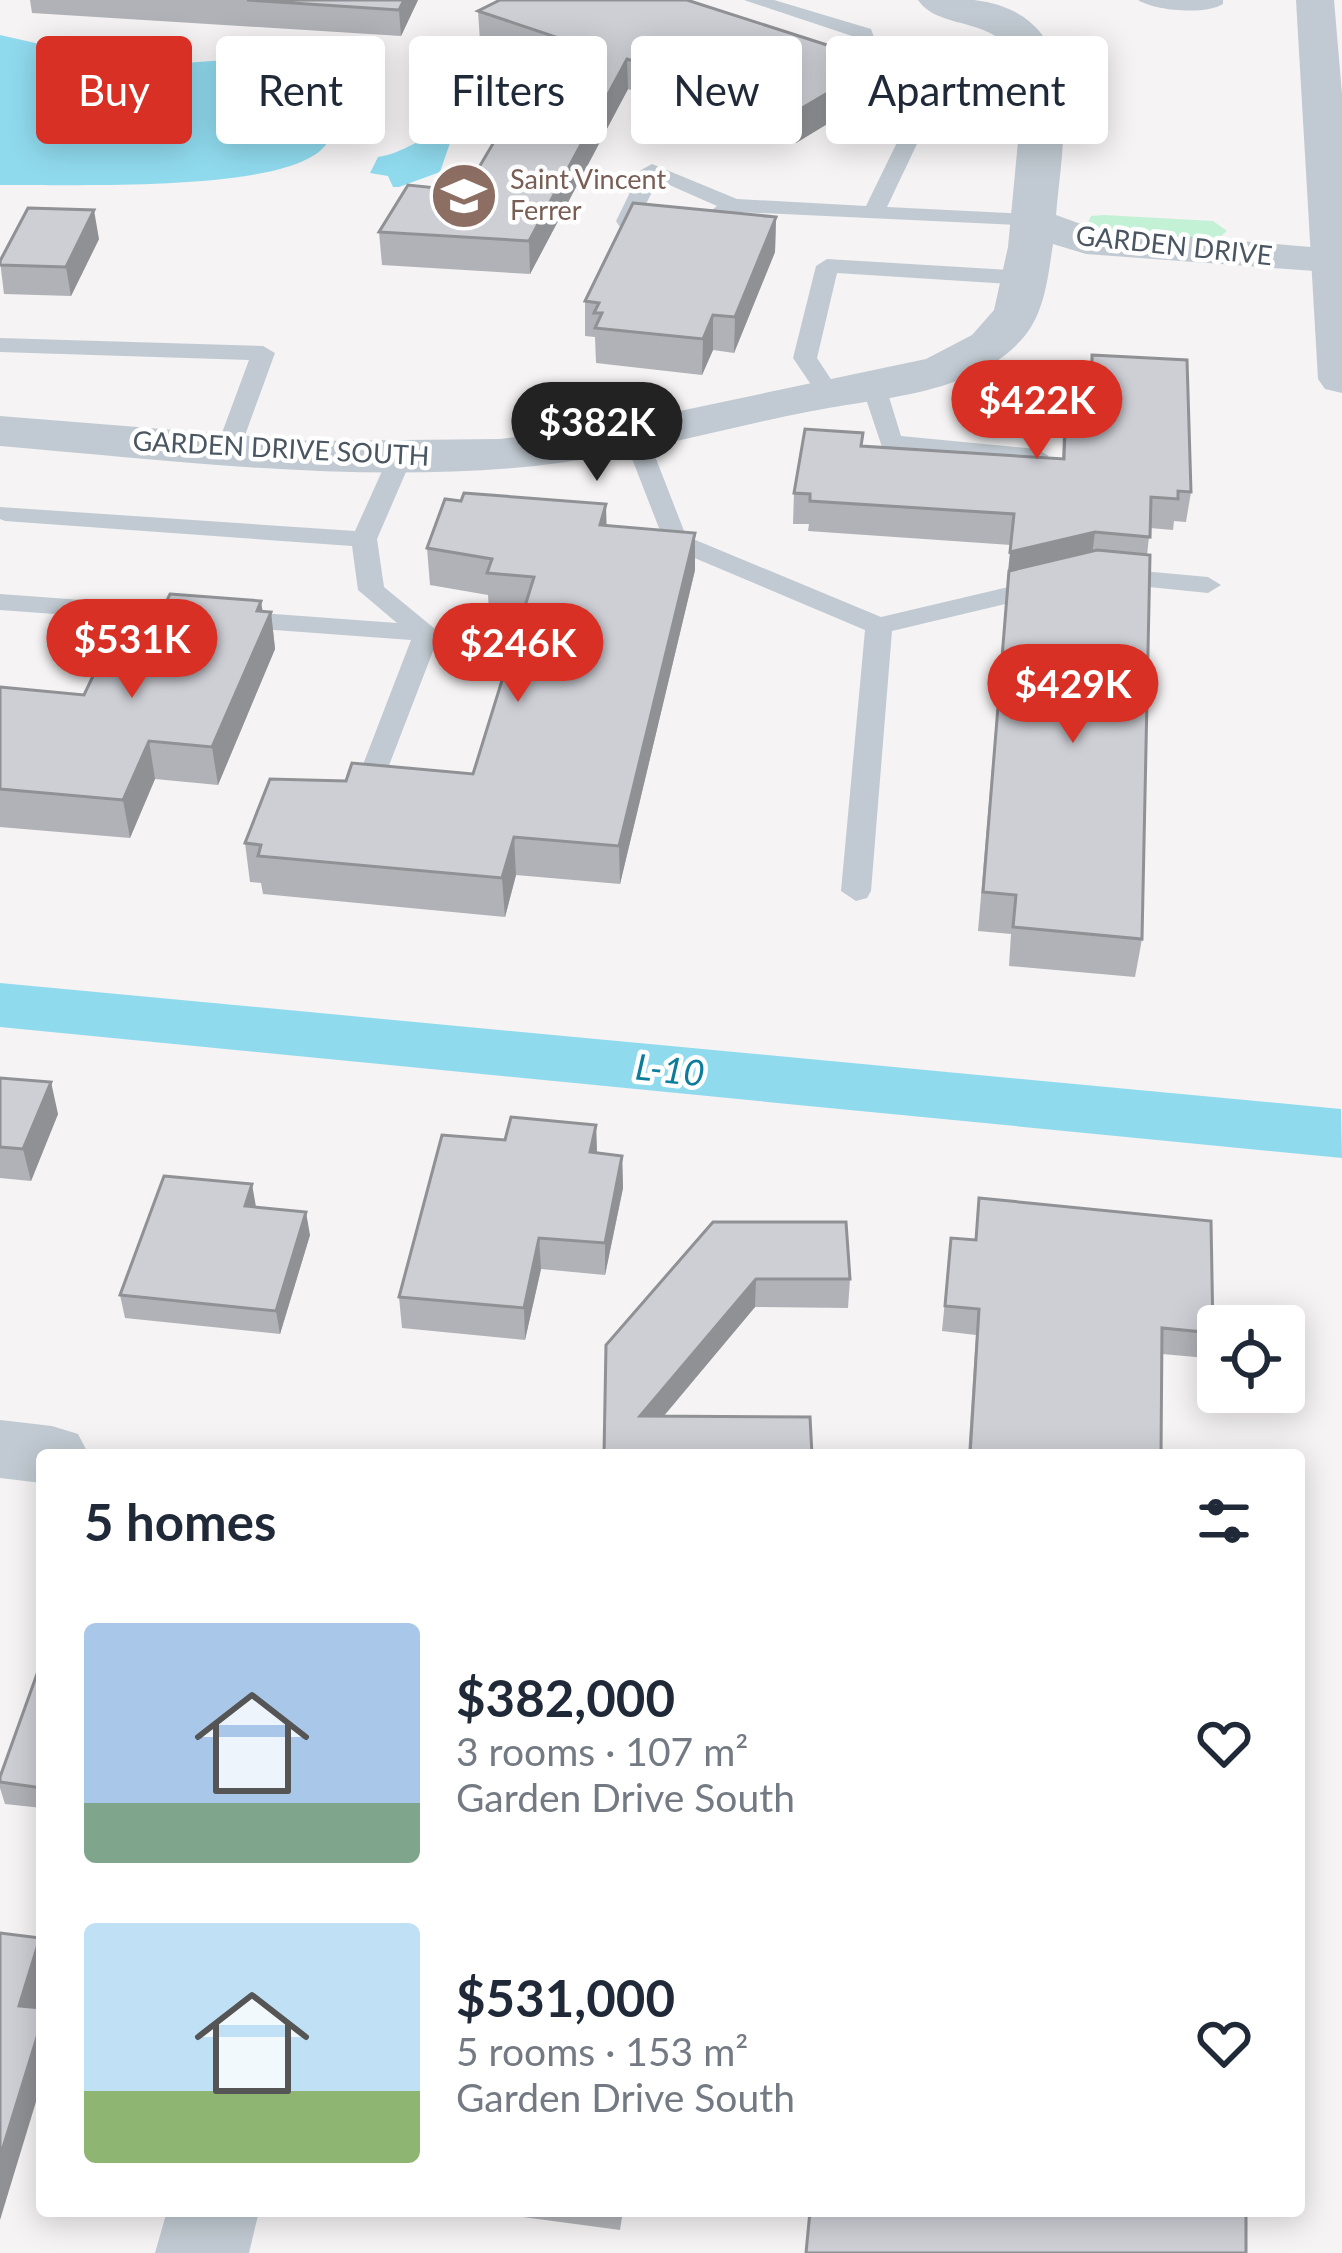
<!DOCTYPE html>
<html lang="en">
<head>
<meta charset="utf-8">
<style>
  body { margin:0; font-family:Lato,sans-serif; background:#f2f2f3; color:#1f2937; height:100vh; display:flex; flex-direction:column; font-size:45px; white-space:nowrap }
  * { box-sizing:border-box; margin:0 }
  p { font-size:39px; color:#747a83 }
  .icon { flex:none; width:66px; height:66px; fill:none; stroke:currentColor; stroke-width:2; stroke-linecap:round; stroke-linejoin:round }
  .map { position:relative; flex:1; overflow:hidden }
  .drawer { position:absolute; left:36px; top:1449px; width:1269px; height:768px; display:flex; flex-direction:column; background:#fff; border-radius:12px; box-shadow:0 6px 30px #0003 }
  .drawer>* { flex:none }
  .guide { position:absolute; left:36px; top:36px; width:1272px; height:108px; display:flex; gap:24px }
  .fabs { position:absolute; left:1197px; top:1305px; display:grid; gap:24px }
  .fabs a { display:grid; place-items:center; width:108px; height:108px; border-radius:12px; background:#fff; box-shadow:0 6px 30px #0003; font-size:60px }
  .price { position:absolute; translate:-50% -102px; padding:0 27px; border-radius:42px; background:#d93025; color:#fff; font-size:39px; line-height:78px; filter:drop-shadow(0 3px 6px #0008) }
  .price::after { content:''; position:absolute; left:50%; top:72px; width:36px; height:27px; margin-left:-18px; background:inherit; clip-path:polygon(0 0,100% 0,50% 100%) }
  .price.current { background:#222; color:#fff }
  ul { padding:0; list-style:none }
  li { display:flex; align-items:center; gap:36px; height:300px; padding:0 48px }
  li span { display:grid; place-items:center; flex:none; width:336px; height:240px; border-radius:12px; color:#555 }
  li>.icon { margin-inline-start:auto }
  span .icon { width:144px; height:144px; fill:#fffc; stroke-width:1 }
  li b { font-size:51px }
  h2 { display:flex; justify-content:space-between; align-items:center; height:144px; padding:0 48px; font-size:51px }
  .chip { padding:0 42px; border-radius:12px; background:#fff; box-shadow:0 6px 30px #0003; font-size:42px; line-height:108px }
  .chip.current { background:#d93025; color:#fff }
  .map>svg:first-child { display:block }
  .green { fill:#c3f1d5 }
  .water { fill:#90daee }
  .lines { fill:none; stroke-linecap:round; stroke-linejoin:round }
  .canal { fill:#90daee; fill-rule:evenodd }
  .service { fill:#c1cad2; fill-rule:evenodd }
  .minor { fill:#c1cad2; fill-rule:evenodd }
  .tertiary { fill:#c1cad2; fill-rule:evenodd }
  .wall { fill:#b0b2b7 }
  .shaded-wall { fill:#909195 }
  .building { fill:#cdcfd5; stroke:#909195; stroke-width:3 }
  .labels { text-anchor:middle; stroke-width:9; stroke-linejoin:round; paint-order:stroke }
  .far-education-label { font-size:27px; fill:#785e54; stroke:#fff; text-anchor:start }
  .far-street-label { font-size:27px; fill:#4a5661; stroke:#fff }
  .water-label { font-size:36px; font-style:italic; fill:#0c7c9b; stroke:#fff }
</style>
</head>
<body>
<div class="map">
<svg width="1342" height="2253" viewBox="0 0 1342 2253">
  <rect width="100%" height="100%" fill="#f5f3f3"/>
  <polygon class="green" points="1104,215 1213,221 1227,231 1215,241 1093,230 1087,225 1091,216"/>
  <g class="water">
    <path d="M0,35l62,14 77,-5 24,6 20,13 74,-5 30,4 18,9 40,39c-7,13 -13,30 -24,40 -48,43 -252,34 -321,35z"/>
    <path d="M441,137l9,6 -10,29 -41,15h-6l-5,-11 -18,-3 8,-16c27,-4 39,-20 63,-20z"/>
  </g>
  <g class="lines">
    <polygon class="canal" points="0,983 1341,1109 1342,1158 0,1027"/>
    <g class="service">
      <path d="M744,0h30l97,29 8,22 66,34 -58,122 143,7 11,7 -3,5 -300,-14 -40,26 -79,-12 -3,-5 25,-51 11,-6 85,35 129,7 58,-119 -61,-29 -8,-21zM658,180l59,26 -23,18 -54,-8z"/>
      <path d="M1138,0h85v4c-17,11 -68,7 -85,-4z"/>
      <polygon points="827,259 1025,271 1036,278 1025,285 837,273 817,358 840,393 828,400 820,398 793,358 816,266"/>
      <polygon points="0,338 263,346 275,353 240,449 228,456 216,449 249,360 0,352"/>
      <polygon points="873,377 885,384 901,436 1037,449 1049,456 1037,463 882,447 861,384"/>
      <polygon points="634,426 646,433 686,536 881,617 1047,578 1060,586 1056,592 892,631 871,891 867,898 856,901 841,891 865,630 666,546 622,433"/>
      <polygon points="400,451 412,458 377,539 384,587 440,633 383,781 363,781 359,775 411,640 0,610 0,594 397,623 358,590 352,546 5,521 0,519 0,507 355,531 388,458"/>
      <polygon points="1109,568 1208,577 1221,585 1208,593 1100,582 1096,576 1100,570"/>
    </g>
    <g class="minor">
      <path d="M918,0c18,0 38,0 56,0 116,14 89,135 82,215l36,13 241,21 9,2v22l-256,-19 -33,-10c-5,32 -8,69 -30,94 -50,57 -142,59 -211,73 -92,18 -183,45 -277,55 -178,18 -357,-5 -535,-20v-30l312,25 188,-2 118,-15 308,-65 46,-24 22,-25 14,-63 16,-169c-17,-68 -82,-43 -106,-78z"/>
      <polygon points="0,1420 52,1426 78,1434 89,1455 42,1455 42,1483 0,1478"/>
      <polygon points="167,2211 259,2211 249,2253 155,2253"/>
    </g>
    <polygon class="tertiary" points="1296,0 1334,0 1342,94 1342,393 1325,389 1318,379"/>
  </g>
  <g class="wall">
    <polygon points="30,0 418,0 401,36 32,13"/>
    <polygon points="478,11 878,93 796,143 628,89 530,274 382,265 379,232 465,191 541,62 480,41"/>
    <polygon points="776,217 775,252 734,353 713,350 702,375 596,363 595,337 585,336 585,301"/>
    <polygon points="99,239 71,296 4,294 0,261"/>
    <polygon points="1092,355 1191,492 1186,522 1174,521 1173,530 1150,528 1147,555 1142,939 1135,977 1009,966 1011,934 978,931 1011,545 808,531 809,524 793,524 794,493 1062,459 1064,402 1067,372 1090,374"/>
    <polygon points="606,526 695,533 695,570 620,884 516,875 505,917 263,894 261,883 250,882 245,843 346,781 473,774 523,613 489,611 488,595 430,585 427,548"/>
    <polygon points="263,611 271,612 275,649 218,785 155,779 130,838 0,827 0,687 84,695 159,617"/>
    <polygon points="0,1078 58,1114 31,1181 0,1178"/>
    <polygon points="596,1125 597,1153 622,1156 623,1188 605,1275 541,1269 525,1340 402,1328 399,1297 505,1140"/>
    <polygon points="979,1198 1213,1333 1207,1358 1162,1354 1161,1455 968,1455 976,1335 942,1331 951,1238 975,1240"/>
    <polygon points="256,1207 310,1235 280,1334 125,1318 120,1295"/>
    <polygon points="713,1222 850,1279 848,1308 755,1307 664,1416 604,1455"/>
    <polygon points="42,1660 42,1808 5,1804 0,1788 0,1777"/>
    <polygon points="478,2211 623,2211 620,2230"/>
  </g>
  <g class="shaded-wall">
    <polygon points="404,0 418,0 401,36 399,10"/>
    <polygon points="627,59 628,89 530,274 529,241"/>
    <polygon points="880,62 878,93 796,143 797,111"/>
    <polygon points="94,210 99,239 71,296 66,267"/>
    <polygon points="776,217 775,252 734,353 735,317"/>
    <polygon points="713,315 713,350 702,375 703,339"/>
    <polygon points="606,504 607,541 600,525"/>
    <polygon points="1095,532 1091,563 1007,582 1010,552"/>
    <polygon points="695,533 695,570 620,884 619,846"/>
    <polygon points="261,601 265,626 271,612 275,649 218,785 212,747"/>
    <polygon points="149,741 155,779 130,838 123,800"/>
    <polygon points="514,837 516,875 505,917 502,878"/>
    <polygon points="51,1082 58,1114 31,1181 23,1149"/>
    <polygon points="596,1125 597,1157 590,1152"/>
    <polygon points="622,1156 623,1188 605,1275 605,1243"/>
    <polygon points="252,1184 256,1207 245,1206"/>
    <polygon points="306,1212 310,1235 280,1334 276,1311"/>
    <polygon points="539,1238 541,1269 525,1340 524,1308"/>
    <polygon points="756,1279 755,1307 640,1444 640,1416"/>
    <polygon points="40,1938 42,1944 42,1992 29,2034 19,2006"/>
    <polygon points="42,2021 42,2082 0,2220 0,2157"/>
  </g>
  <g class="building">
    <polygon points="247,0 404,0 399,10"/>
    <polygon points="500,0 687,0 880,62 797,111 627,59 529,241 379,232 408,185 465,191 556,37 478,11"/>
    <polygon points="633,203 776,217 735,317 713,315 703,339 595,328 602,313 594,313 599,303 585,301"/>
    <polygon points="28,208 94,210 66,267 0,265 0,261"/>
    <polygon points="1092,355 1187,360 1191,492 1178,491 1178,499 1151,497 1150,537 1095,532 1010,552 1014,514 810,501 810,494 794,493 805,429 863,433 861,446 1064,459 1067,372 1092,374"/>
    <polygon points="464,493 606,504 600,525 695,533 619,846 514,837 502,878 258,856 261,845 245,843 270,779 346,781 352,763 473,774 534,577 487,573 492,559 427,548 445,499 461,501"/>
    <polygon points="1097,550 1150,555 1142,939 1013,927 1016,895 983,892 1009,571"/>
    <polygon points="170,594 261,601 257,611 271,612 212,747 149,741 123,800 0,789 0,687 84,695 115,630 142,633 150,617 159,617"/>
    <polygon points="0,1078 51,1082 23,1149 0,1147"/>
    <polygon points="511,1117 596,1125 590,1152 622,1156 605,1243 539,1238 524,1308 399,1297 442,1135 505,1140"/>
    <polygon points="164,1176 252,1184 245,1206 306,1212 276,1311 120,1295"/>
    <polygon points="979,1198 1211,1221 1213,1333 1162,1328 1161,1455 970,1455 979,1309 945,1306 951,1238 976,1240"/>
    <polygon points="713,1222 846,1222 850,1279 756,1279 640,1416 810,1417 812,1455 604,1455 606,1345"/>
    <polygon points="42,1660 42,1788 0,1782 0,1777"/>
    <polygon points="0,1933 40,1938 19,2006 42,2008 42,2021 0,2157"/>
    <polygon points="810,2211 1246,2211 1246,2253 806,2253"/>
  </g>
  <defs>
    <symbol id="school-disc" viewBox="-11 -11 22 22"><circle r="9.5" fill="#8d6e63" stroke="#fff"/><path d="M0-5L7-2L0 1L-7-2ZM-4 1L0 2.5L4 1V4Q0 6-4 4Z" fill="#fff"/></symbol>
  </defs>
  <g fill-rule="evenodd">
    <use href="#school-disc" x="426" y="158" width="76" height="76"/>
  </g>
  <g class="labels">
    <g class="far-education-label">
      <text x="510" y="189">Saint Vincent<tspan x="510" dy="31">Ferrer</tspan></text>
    </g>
    <g class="far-street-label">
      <text transform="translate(1174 246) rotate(6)" y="9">GARDEN DRIVE</text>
      <text transform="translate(281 449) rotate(3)" y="9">GARDEN DRIVE SOUTH</text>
    </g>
    <g class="water-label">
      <text transform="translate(670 1070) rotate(6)" y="13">L-10</text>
    </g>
  </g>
</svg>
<div class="fabs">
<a><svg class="icon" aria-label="locate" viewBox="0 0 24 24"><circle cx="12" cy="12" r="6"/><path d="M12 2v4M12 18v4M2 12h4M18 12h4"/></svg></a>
</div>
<b class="price" style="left:1037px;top:462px">$422K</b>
<b class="price current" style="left:597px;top:484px">$382K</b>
<b class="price" style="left:132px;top:701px">$531K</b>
<b class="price" style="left:518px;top:705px">$246K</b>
<b class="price" style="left:1073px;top:746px">$429K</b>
<div class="guide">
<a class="chip current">Buy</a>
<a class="chip">Rent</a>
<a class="chip">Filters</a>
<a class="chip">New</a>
<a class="chip">Apartment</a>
</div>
<section class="drawer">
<h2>5 homes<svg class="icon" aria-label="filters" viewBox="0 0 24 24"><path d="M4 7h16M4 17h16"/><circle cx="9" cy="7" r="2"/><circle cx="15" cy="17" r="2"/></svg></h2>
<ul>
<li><span style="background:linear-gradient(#a9c7e8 75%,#7fa58c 0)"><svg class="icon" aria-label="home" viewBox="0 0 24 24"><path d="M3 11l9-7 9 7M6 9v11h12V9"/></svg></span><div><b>$382,000</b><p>3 rooms · 107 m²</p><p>Garden Drive South</p></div><svg class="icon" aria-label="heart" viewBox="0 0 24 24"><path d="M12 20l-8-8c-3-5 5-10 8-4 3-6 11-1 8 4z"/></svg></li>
<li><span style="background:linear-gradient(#bfe0f5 70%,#8fb573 0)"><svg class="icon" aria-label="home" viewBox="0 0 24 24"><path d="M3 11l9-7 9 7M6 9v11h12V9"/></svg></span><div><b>$531,000</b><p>5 rooms · 153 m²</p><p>Garden Drive South</p></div><svg class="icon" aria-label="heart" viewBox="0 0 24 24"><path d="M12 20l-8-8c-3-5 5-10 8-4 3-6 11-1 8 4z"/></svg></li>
</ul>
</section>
</div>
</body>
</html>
